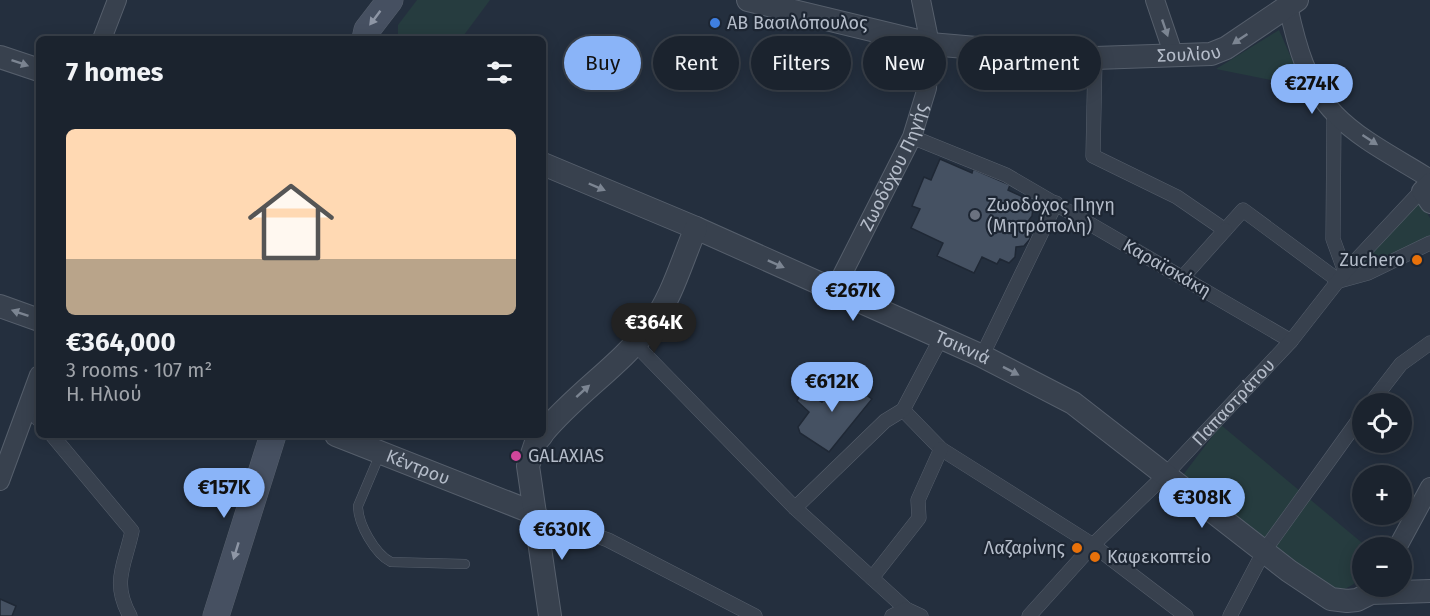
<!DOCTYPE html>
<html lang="en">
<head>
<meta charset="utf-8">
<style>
  body { margin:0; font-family:"Fira Sans",sans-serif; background:#282f3a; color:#f1f3f6; height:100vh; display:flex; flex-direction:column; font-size:22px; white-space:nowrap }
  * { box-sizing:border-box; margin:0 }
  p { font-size:20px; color:#a0a4aa }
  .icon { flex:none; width:33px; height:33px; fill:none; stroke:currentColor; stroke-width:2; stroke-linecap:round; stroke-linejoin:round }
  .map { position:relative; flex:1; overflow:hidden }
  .drawer { position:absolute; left:36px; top:36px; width:510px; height:402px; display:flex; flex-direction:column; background:#1b232e; border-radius:9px; box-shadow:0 3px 15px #0003,0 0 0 2px #39404a }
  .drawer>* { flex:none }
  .banner { position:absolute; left:564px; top:36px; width:570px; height:54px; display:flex; gap:12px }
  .buttons { position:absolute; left:1352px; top:393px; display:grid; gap:12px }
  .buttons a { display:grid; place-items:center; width:60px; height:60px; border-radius:50%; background:#1b232e; box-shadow:0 3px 15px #0003,0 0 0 2px #39404a; font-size:30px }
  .price { position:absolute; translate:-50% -51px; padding:0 14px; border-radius:21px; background:#8ab4f8; color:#111; font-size:20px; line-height:39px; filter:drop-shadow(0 2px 3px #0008) }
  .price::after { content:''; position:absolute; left:50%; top:36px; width:18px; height:14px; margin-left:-9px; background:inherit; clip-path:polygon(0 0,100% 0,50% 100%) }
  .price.current { background:#222; color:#fff }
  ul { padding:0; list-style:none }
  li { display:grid; align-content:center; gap:12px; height:318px; padding:0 30px }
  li+li { border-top:2px solid #39404a }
  li span { display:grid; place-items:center; height:186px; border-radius:9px; color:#555 }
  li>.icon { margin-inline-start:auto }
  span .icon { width:108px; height:108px; fill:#fffc; stroke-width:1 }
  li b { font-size:26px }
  h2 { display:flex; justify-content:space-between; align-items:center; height:72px; padding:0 30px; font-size:26px }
  .pill { padding:0 21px; border-radius:27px; background:#1b232e; box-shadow:0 3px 15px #0003,0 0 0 2px #39404a; font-size:21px; line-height:54px }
  .pill.current { background:#8ab4f8; color:#111 }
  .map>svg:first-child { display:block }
  .green { fill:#263c3f }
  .building { fill:#455162; stroke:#1f2835; stroke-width:1.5 }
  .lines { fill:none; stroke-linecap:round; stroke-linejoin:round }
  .service-casing { stroke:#565f6c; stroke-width:10 }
  .pedestrian-casing { stroke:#565f6c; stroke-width:15 }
  .minor-casing { stroke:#565f6c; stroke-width:20 }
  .tertiary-casing { stroke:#565f6c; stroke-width:24 }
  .secondary-casing { stroke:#565f6c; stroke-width:27 }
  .service { stroke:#38414e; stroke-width:9 }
  .pedestrian { stroke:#38414e; stroke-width:14 }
  .minor { stroke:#38414e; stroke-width:18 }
  .tertiary { stroke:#38414e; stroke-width:22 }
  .secondary { stroke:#465061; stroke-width:26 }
  .oneway { fill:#8e96a5 }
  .oneway2 { fill:#7c8592 }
  .shop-dot { fill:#3f7fe0; stroke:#1d2633; stroke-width:2 }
  .worship-dot { fill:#6b7280; stroke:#1d2633; stroke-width:2 }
  .food-dot { fill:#e8710a; stroke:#1d2633; stroke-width:2 }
  .hotel-dot { fill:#d1479c; stroke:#1d2633; stroke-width:2 }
  .labels { text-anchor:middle; stroke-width:4.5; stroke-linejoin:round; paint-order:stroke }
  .poi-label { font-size:18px; fill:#b4bcc9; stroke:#1d2633; text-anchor:start }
  .street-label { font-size:18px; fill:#b4bcc9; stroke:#1d2633 }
</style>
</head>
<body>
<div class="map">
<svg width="1430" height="616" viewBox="0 0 1430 616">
  <rect width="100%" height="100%" fill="#242f3e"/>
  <g class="green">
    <polygon points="417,0 490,0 461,39 398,39 398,25"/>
    <polygon points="1279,30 1308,96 1276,81 1216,69"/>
    <polygon points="1419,200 1430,218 1430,237 1355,271"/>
    <path d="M1221,425l146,122 -5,1c0,26 4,33 -24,44l-43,-25 -112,-92z"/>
  </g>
  <g class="building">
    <polygon points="940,159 972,173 973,169 1010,185 1008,190 1025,198 1023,203 1033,207 1032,216 1026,224 1030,231 1030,239 1024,246 1016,247 1015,257 1009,263 1000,259 997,264 982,257 974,273 937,256 943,243 911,228 920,209 912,206 924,177 931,180"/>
    <polygon points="833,373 872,399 829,452 800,433 798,427 809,412 797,401 802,391 822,402 830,393 824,388"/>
    <polygon points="0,599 16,606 12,616 0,616"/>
  </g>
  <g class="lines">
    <defs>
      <path id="service" d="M380,454l-22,52c0,18 17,48 33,56l74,2"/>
      <g id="pedestrian">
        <polyline points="1095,58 1093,156 1177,197 1225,230 1243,210 1339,281 1368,273 1430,243"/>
        <polyline points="1334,114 1333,239 1345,272"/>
        <polyline points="912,137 1006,175 1291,341"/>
        <polyline points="1183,277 1225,230"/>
        <polyline points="635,344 795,508 906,609"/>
        <polyline points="982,356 1056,203"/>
        <polyline points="1370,404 1401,364 1430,343"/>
        <polyline points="27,407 39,420"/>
        <polyline points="903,410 941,449 1093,545 1186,616"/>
        <path d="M52,435l80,96c-7,34 -21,51 -2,85"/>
        <polyline points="795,508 885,421 903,410 940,340"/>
        <polyline points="534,513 608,540 755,616"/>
        <polyline points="872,578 919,518 918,500 941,449"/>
        <polyline points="892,616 906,609 921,616"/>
        <path id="s1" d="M1029,616l64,-71 73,-71 125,-133 54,-69 76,-81"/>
        <polyline points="1230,616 1264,551 1362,415"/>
      </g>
      <g id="minor">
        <polyline points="1155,0 1174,56"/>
        <path d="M1288,6c8,37 19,80 47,108 26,27 64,45 95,65"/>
        <polyline points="102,39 117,0"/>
        <polyline points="1430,182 1421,191 1430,204"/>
        <path id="s2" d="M834,291l78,-154 15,-49 3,-44 -9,-44"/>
        <polyline points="0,481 39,375"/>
        <polyline points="1397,548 1430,487"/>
      </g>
      <g id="tertiary">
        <path id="s3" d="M748,0l182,44 165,14 116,-4 15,-6 71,-48"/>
        <polyline points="0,57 39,70"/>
        <path id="s4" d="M543,164l153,64 286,128 91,47 216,168 42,28 16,2 10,-1 14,-7 59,-2"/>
        <polyline points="0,306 39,320"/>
        <path d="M543,433c32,-39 77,-67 108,-108 21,-27 31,-65 45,-97"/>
        <path id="s5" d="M336,435l198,78"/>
        <polyline points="542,435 536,442 528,466 550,616"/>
      </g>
      <g id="secondary">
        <polyline points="365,39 367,30 390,0"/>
        <polyline points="216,616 273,435"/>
      </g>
    </defs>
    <use href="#service" class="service-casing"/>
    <use href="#pedestrian" class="pedestrian-casing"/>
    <use href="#minor" class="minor-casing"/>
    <use href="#tertiary" class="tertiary-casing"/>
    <use href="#secondary" class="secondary-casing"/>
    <use href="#service" class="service"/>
    <use href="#pedestrian" class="pedestrian"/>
    <use href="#minor" class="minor"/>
    <use href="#tertiary" class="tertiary"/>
    <use href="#secondary" class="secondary"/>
  </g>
  <defs><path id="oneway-solid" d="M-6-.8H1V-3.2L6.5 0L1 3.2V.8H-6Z" transform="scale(1.5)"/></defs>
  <g class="oneway">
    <use href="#oneway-solid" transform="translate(375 18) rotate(127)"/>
    <use href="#oneway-solid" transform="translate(236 551) rotate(107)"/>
  </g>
  <g class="oneway2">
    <use href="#oneway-solid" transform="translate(1165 28) rotate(71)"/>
    <use href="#oneway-solid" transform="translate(1240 39) rotate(146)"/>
    <use href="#oneway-solid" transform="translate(20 63) rotate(19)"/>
    <use href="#oneway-solid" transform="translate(1370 140) rotate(33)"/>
    <use href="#oneway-solid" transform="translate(597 187) rotate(23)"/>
    <use href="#oneway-solid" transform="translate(776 264) rotate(24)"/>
    <use href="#oneway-solid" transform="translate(20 313) rotate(-161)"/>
    <use href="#oneway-solid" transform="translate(1011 371) rotate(27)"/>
    <use href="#oneway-solid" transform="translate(583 391) rotate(-42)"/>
  </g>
  <circle class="shop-dot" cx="715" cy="23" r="6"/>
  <circle class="worship-dot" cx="975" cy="215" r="6"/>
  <g class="food-dot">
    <circle cx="1417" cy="260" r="6"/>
    <circle cx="1077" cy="548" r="6"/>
    <circle cx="1095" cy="557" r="6"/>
  </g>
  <circle class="hotel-dot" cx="516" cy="456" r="6"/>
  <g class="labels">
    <g class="poi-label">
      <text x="727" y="29">ΑΒ Βασιλόπουλος</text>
      <text x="987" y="211">Ζωοδόχος Πηγη<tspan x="987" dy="21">(Μητρόπολη)</tspan></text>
      <text x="1405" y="266" text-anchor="end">Zuchero</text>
      <text x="528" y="462">GALAXIAS</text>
      <text x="1065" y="554" text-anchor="end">Λαζαρίνης</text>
      <text x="1107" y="563">Καφεκοπτείο</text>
    </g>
    <g class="street-label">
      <text dy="6" stroke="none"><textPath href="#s3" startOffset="447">Σουλίου</textPath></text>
      <text dy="6" stroke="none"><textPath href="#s2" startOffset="138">Ζωοδόχου Πηγής</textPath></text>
      <text transform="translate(1167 268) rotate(30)" y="6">Καραϊσκάκη</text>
      <text dy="6" stroke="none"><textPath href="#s4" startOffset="458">Τσικνιά</textPath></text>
      <text dy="6" stroke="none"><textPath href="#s1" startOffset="296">Παπαστράτου</textPath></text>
      <text dy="6" stroke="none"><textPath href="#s5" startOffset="88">Κέντρου</textPath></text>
    </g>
  </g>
</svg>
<div class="buttons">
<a><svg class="icon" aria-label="locate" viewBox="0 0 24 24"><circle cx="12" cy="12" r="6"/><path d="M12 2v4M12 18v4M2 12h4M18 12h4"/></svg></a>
<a>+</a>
<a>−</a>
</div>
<b class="price" style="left:1312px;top:115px">€274K</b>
<b class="price" style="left:853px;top:322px">€267K</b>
<b class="price current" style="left:654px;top:354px">€364K</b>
<b class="price" style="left:832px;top:413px">€612K</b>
<b class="price" style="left:224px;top:519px">€157K</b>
<b class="price" style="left:1202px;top:529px">€308K</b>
<b class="price" style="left:562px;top:561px">€630K</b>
<div class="banner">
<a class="pill current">Buy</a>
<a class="pill">Rent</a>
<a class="pill">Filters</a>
<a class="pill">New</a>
<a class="pill">Apartment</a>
</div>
<section class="drawer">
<h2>7 homes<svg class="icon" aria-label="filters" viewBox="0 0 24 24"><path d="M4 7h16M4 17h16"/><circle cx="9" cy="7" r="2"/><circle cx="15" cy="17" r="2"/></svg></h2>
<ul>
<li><span style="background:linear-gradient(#ffd9b3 70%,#b9a48a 0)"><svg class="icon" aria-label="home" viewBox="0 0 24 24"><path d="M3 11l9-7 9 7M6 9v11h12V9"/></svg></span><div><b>€364,000</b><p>3 rooms · 107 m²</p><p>Η. Ηλιού</p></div></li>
</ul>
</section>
</div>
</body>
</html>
